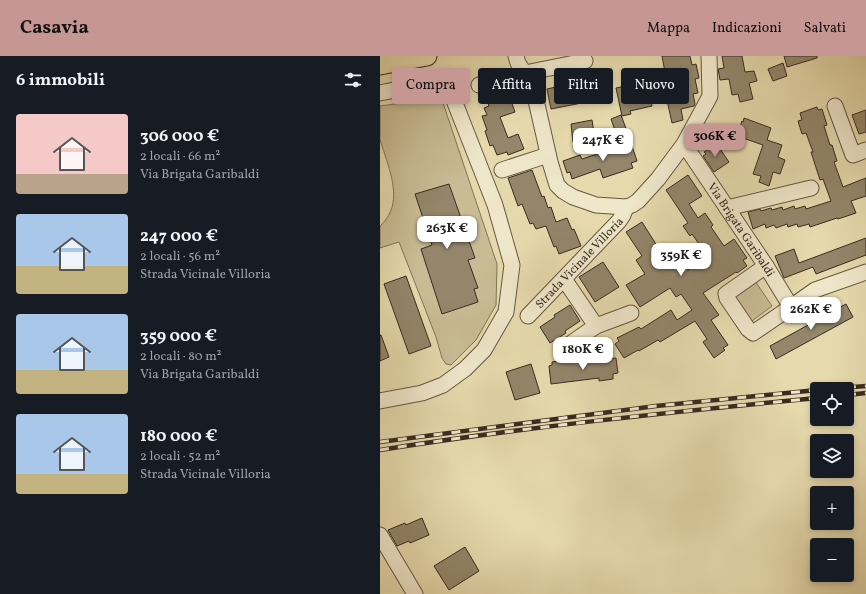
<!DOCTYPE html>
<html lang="it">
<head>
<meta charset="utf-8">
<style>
  body { margin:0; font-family:Vollkorn,serif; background:#242831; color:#f1f3f6; height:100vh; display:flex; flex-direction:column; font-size:15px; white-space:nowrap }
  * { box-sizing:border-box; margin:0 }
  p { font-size:13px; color:#9ea1a6 }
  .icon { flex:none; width:22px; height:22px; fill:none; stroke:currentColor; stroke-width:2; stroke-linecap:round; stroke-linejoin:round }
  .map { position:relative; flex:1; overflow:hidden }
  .details { display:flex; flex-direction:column; background:#171b24; width:380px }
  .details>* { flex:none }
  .guide { position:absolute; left:12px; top:12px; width:380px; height:36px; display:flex; gap:8px }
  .fabs { position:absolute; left:430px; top:326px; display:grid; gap:8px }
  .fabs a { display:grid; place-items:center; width:44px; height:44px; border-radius:4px; background:#171b24; box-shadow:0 2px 6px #0003; font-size:20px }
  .price { position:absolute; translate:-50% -34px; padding:0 9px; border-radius:8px; background:#fff; color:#222; font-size:13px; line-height:26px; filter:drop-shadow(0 1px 2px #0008) }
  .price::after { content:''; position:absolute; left:50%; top:24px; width:12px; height:9px; margin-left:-6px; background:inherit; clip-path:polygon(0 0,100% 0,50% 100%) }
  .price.active { background:#c59692; color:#111 }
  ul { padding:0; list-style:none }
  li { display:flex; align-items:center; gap:12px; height:100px; padding:0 16px }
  li span { display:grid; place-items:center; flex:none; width:112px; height:80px; border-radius:4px; color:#555 }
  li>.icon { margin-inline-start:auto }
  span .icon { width:48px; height:48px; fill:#fffc; stroke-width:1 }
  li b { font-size:17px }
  h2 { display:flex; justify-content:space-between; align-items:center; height:48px; padding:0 16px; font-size:17px }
  .tag { padding:0 14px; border-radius:4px; background:#171b24; box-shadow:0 2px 6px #0003; font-size:14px; line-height:36px }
  .tag.active { background:#c59692; color:#111 }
  header { display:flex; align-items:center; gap:24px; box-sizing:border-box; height:56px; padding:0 20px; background:#c59692; color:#111 }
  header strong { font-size:19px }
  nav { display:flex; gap:22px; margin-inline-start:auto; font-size:14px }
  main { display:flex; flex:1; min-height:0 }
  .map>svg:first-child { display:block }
  .green { fill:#c9bc95; stroke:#81745b }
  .building { fill:#93866a; stroke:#392b21 }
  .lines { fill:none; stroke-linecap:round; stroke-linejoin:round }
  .minor-casing { stroke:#645744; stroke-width:17 }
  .major-casing { stroke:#392b21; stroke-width:21 }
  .minor { stroke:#efe7ca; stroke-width:15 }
  .major { stroke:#e6daad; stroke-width:19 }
  .rail-casing { stroke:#392b21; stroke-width:4.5 }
  .rail { stroke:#efe7ca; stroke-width:3; stroke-dasharray:9; stroke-linecap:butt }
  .labels { text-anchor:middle; stroke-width:3.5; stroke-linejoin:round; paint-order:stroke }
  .street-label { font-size:12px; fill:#392b21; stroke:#efe7ca }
</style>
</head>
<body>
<header>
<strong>Casavia</strong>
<nav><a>Mappa</a><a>Indicazioni</a><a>Salvati</a></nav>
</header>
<main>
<section class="details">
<h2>6 immobili<svg class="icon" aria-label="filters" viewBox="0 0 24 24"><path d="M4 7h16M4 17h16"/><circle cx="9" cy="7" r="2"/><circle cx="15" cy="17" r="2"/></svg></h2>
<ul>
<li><span style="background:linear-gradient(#f6c9c9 75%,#b9a48a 0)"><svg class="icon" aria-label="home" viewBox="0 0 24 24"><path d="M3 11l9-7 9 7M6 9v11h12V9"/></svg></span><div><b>306 000 €</b><p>2 locali · 66 m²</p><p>Via Brigata Garibaldi</p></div></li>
<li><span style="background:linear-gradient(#a9c7e8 65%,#c2b280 0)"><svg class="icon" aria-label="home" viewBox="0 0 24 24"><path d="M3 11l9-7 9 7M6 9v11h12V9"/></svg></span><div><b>247 000 €</b><p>2 locali · 56 m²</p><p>Strada Vicinale Villoria</p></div></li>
<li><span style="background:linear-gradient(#a9c7e8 70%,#c2b280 0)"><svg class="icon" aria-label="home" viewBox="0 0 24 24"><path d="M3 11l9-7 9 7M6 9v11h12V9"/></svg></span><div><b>359 000 €</b><p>2 locali · 80 m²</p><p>Via Brigata Garibaldi</p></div></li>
<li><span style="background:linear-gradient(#a9c7e8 75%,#c2b280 0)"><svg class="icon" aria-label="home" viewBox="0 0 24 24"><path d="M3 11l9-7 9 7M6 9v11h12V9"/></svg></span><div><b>180 000 €</b><p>2 locali · 52 m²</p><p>Strada Vicinale Villoria</p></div></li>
</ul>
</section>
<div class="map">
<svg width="486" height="538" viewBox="0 0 486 538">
  <rect width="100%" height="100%" fill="#e6daad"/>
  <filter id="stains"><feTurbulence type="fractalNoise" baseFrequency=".005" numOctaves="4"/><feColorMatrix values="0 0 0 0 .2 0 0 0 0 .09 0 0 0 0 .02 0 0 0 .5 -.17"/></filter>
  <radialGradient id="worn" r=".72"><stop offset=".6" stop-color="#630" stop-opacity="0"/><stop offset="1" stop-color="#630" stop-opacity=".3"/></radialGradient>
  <g class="green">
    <path d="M59,42l4,5 54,161 -1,41 -20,35 -25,25 -5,-1 -4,-6 -6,-21 -37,-95 -19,6v-22c20,-18 14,-42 7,-65 -2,-7 -5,-14 -7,-21 0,-10 0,-23 0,-34z"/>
    <polygon points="375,225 392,250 368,268 349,242"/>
  </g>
  <g class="building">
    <polygon points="282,0 310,0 312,9 316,8 319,22 315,23 318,37 313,38 315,48 314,50 301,53 303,64 292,67 287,44 290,43"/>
    <polygon points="342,0 362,0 365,16 374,15 377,25 369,27 373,43 360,46 358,38 352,39 349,23 340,24 338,13 344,12"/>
    <polygon points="404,0 437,0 437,2 407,11"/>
    <polygon points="403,7 407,20 393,25 388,13"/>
    <polygon points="207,24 212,45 171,53 167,33"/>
    <polygon points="255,28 256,30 268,28 272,50 250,55 251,58 242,60 236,32"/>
    <polygon points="121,37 123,44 130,42 135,56 120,61 128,82 138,78 144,93 128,99 127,96 117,99 113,89 110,90 105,75 107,74 102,60 107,59 104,52 109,50 106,42"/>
    <polygon points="437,51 438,54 442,53 447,69 444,70 450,89 452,89 457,105 454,106 463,131 486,122 486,140 471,145 476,157 458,163 457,162 430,171 429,168 418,171 417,168 408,171 407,168 396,172 394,169 386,172 385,168 373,173 368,156 380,153 381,155 391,152 392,154 402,151 403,154 414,150 415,153 425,150 426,153 451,145 443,123 440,124 431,96 433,96 426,77 422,78 418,65 422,64 420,57"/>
    <polygon points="486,54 486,76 479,78 472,59"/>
    <polygon points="241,59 248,78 237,80 231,63"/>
    <polygon points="364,62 391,72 387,84 402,89 398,101 405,104 400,118 393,116 389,130 379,126 381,120 373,118 383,89 357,80 362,65 363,66"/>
    <polygon points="212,64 215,83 193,86 191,68"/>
    <polygon points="251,87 257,105 251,107 253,112 223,122 220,113 192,123 190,116 187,117 183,105 200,99 202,103"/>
    <polygon points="333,90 335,92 338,90 349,106 334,116 323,100 326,98 324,96"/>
    <polygon points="152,114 162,141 164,140 168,152 171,151 176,166 187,162 192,174 194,173 201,190 179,198 176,190 174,191 166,170 156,173 153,167 150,168 142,148 138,150 128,122"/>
    <polygon points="308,119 322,140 309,148 318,162 325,157 333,169 331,171 344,190 354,183 367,202 363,204 367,210 357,217 356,216 323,237 339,259 331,264 348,289 343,292 345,294 334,302 323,286 327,283 315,265 280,286 278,284 259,295 258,294 244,302 235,288 239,285 237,282 259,271 261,273 291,254 297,264 312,254 301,238 296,241 290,232 260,251 246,229 265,218 256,204 262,200 246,176 262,166 286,204 297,197 308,214 328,201 312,178 310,180 303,170 308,167 286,134"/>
    <polygon points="69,128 95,202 88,204 98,232 94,233 98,246 62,258 41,193 52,189 35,138"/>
    <polygon points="486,182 486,199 436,218 433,211 404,222 395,200 414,193 419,207"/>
    <polygon points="223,206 239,231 215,246 199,221"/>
    <polygon points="26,220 51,290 29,298 4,228"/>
    <polygon points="466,248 473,261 396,303 390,290"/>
    <polygon points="190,249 200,265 185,275 186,277 170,287 160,271 175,261 174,259"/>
    <polygon points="0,279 1,279 9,301 0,305"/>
    <polygon points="236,302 238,317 233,318 233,323 219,325 219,322 171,328 169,310 172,309 172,306 185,304 185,306 197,305 198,306"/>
    <polygon points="151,308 160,337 135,344 126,316"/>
    <polygon points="42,462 49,479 30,487 29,485 17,490 8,474 25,467 26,469"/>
    <polygon points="85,491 99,515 69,534 54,510"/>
  </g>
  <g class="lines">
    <defs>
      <g id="minor">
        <polyline points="136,0 138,7 153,31 170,106 177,129 183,135 193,141 216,149 246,151 252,149 258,145 278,123 304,88 330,40 329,0"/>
        <polyline points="99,29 145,17 205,5"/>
        <polyline points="0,37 66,24 115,149 132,209 126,256 104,294 85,313 63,329 42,337 0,345"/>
        <polyline points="455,50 473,99 486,94"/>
        <path id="s1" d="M304,88l82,122 25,41 24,-17 51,-18"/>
        <polyline points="122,114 168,99"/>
        <polyline points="347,152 431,132"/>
        <polyline points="386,210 346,238 347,242 368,273 373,277 411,251"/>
        <polyline points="184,223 216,270 251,257"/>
        <path id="s2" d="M148,260l91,-95 4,-6 3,-8"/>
        <polyline points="183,293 216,270"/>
        <polyline points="0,479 35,538"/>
      </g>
      <polyline id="major" points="0,9 47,0"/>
    </defs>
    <use href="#minor" class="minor-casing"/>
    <use href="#major" class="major-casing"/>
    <use href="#minor" class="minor"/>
    <use href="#major" class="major"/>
    <defs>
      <g id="rail">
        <polyline points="449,333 486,330"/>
        <polyline points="467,339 486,337"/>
        <polyline points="0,386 276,350 437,334"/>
        <path d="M0,394c145,-23 291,-38 437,-52"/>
      </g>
    </defs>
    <use href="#rail" class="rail-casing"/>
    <use href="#rail" class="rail"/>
  </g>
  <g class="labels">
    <g class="street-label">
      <text dy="4" stroke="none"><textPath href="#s1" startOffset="103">Via Brigata Garibaldi</textPath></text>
      <text dy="4" stroke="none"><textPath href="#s2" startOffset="74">Strada Vicinale Villoria</textPath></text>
    </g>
  </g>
  <rect width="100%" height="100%" filter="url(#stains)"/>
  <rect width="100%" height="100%" fill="url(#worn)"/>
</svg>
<div class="fabs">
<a><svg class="icon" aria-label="locate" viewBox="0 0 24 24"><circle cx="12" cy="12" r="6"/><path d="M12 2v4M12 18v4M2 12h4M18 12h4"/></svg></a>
<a><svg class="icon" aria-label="layers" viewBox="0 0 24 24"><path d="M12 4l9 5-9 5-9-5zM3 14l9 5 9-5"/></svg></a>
<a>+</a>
<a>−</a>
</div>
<b class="price active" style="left:335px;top:102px">306K €</b>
<b class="price" style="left:223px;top:106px">247K €</b>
<b class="price" style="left:67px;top:194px">263K €</b>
<b class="price" style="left:301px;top:221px">359K €</b>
<b class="price" style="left:431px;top:275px">262K €</b>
<b class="price" style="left:203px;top:315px">180K €</b>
<div class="guide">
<a class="tag active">Compra</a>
<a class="tag">Affitta</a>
<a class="tag">Filtri</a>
<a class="tag">Nuovo</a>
</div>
</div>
</main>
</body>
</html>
